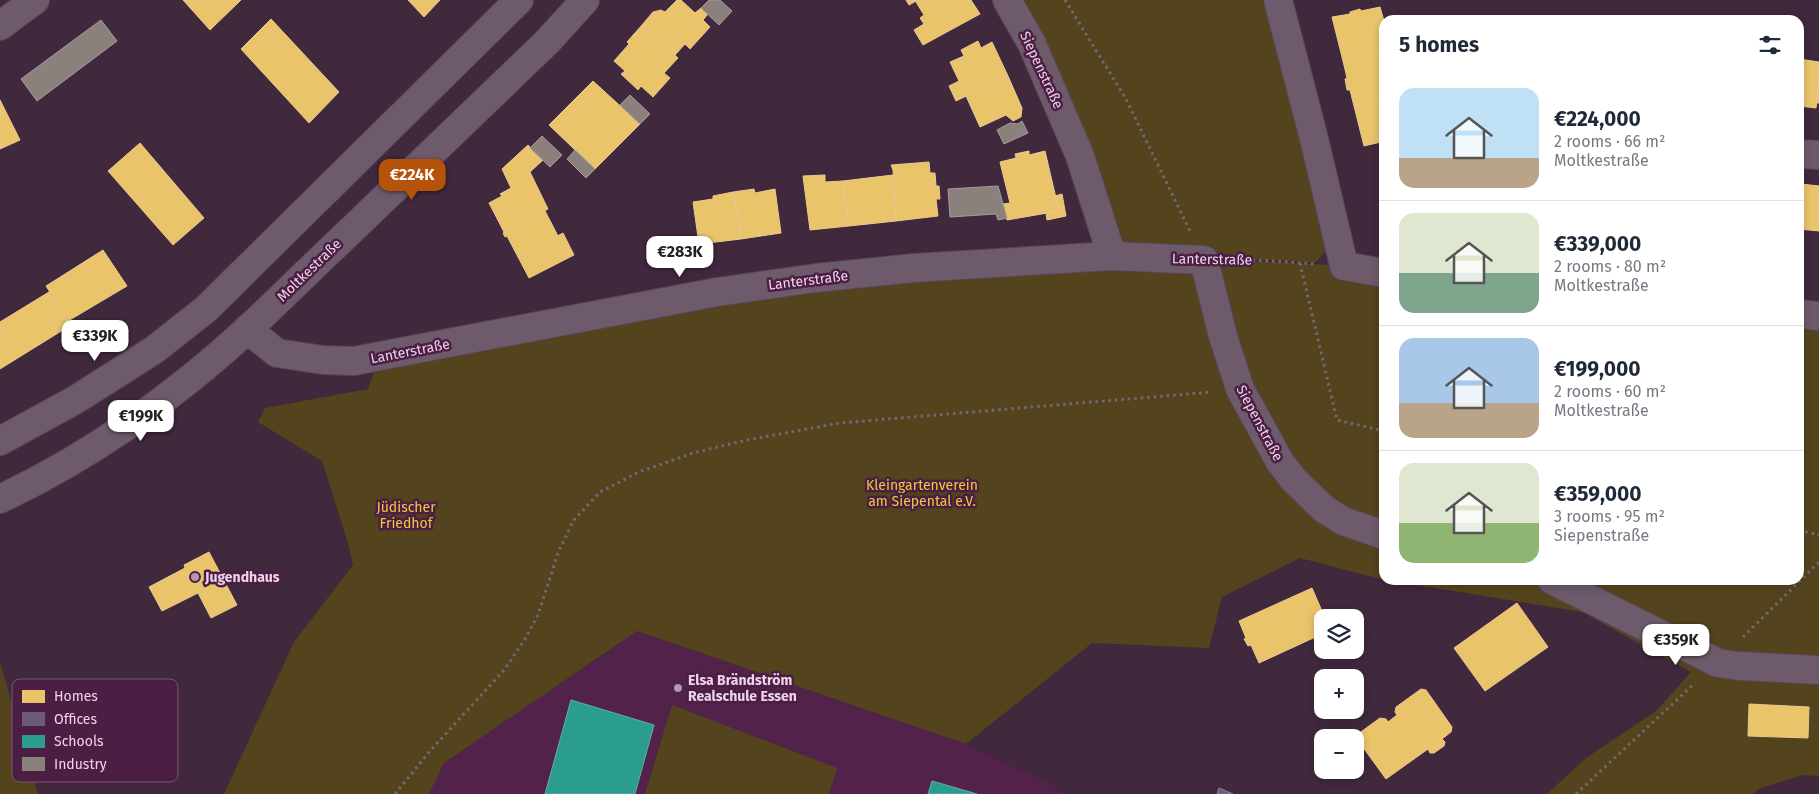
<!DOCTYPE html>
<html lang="en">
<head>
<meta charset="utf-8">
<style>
  body { margin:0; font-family:"Fira Sans",sans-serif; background:#f6f6f7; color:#1f2937; height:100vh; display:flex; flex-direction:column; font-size:19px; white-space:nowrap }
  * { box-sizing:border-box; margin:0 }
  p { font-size:16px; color:#747a83 }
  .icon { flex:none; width:28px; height:28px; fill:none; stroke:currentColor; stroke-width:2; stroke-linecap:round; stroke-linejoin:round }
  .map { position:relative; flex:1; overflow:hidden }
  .sheet { position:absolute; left:1379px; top:15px; width:425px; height:570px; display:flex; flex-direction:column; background:#fff; border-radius:15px; box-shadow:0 2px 8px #0003 }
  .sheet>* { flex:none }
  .tools { position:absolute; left:1314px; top:609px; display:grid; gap:10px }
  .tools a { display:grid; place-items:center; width:50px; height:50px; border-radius:10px; background:#fff; box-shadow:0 2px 8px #0003; font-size:25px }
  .price { position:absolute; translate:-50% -42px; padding:0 11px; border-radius:10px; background:#fff; color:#222; font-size:16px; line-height:32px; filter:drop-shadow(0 1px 2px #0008) }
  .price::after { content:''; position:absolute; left:50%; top:30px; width:15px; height:11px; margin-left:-8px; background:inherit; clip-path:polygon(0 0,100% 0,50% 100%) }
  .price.on { background:#b45309; color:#fff }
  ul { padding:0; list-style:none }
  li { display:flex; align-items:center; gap:15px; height:125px; padding:0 20px }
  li+li { border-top:1px solid #e0e1e3 }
  li span { display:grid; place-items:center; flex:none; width:140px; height:100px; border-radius:15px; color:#555 }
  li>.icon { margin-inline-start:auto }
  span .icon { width:60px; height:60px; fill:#fffc; stroke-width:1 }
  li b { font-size:21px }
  h2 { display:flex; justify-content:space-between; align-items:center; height:60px; padding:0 20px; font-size:21px }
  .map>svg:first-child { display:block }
  .built { fill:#52224b }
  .green { fill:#53441d }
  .homes { fill:#e9c46a; stroke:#ebc890 }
  .offices { fill:#6d597a; stroke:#947e9b }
  .schools { fill:#2a9d8f; stroke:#65adaa }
  .industry { fill:#8a817c; stroke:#a99a9d }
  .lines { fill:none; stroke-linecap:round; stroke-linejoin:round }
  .minor-casing { stroke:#594456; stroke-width:30 }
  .tertiary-casing { stroke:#594456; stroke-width:30 }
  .path { stroke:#766674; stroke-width:3; stroke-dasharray:2.5 4; stroke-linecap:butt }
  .minor { stroke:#6d5a6a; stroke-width:28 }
  .tertiary { stroke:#6d5a6a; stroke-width:28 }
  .poi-dot { fill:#b297ad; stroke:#4b1e44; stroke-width:2 }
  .labels { text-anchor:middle; stroke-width:5; stroke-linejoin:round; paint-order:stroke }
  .street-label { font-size:14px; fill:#f0d3e9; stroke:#4b1e44 }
  .park-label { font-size:14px; fill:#f0ca3a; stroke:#4b1e44 }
  .poi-label { font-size:14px; font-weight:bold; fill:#f0d3e9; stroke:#4b1e44; text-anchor:start }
  .key { fill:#4b1e44; stroke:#7d5476; stroke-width:1 }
  .key-label { font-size:14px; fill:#f0d3e9 }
</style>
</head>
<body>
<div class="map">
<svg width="1819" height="794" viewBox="0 0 1819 794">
  <rect width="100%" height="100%" fill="#40283d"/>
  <polygon class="built" points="637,631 966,744 1046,782 1066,794 429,794 444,763"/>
  <g class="green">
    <polygon points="1009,0 1265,0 1305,144 1327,250 1315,263 1275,260 1206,259 1114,254"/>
    <polygon points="1205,261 1275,262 1348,266 1384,274 1384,580 1300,558 1222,597 1209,648 1092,643 966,744 637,631 444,763 429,794 224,794 294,642 353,565 348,543 322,461 258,422 265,408 368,389 375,369 716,295"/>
    <polygon points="1799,315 1819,317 1819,776 1803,775 1761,788 1752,794 1547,794 1586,758 1656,711 1691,672 1582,612 1386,580 1799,580"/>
    <polygon points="0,662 38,794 0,794"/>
    <polygon points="672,705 837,768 829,794 645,794"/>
  </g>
  <g class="homes">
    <polygon points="183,0 241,0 210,30"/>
    <polygon points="408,0 440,0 424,17"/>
    <polygon points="677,0 681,0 695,13 701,8 708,14 703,20 710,27 690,49 685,44 675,55 642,25 653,12 661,10 665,12"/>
    <polygon points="906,0 918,0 909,5"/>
    <polygon points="918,0 971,0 980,14 923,45 914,30 924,24 920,18 924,15 916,2"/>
    <polygon points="1380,7 1384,21 1384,51 1343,61 1332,17 1350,14 1350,12 1360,9 1361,11"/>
    <polygon points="271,19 339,92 309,123 241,49"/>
    <polygon points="642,25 678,58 664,73 670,78 653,97 641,86 638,90 621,74 625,71 614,61 629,44 627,42"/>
    <polygon points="978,41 981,48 992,42 1008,76 956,101 949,86 959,81 950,62 964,56 961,50"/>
    <polygon points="1384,51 1384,98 1354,106 1350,90 1347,90 1345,79 1347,78 1343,61"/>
    <polygon points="1799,59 1819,62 1819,82 1816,108 1799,106"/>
    <polygon points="1008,76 1022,108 1021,117 1013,121 1006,115 980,127 966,96"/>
    <polygon points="593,81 640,124 595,169 549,125"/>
    <polygon points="1819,82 1819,103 1816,103"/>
    <polygon points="1384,98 1384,151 1383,151 1381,142 1364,146 1354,106"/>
    <polygon points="0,100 20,140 0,149"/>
    <polygon points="140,143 204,218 173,245 108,171"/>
    <polygon points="528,145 543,160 530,172 548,209 504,232 489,203 502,196 500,194 511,188 502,169"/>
    <polygon points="1029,151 1029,155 1045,151 1059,211 1007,220 1003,204 1010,203 1000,162 1016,158 1015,154"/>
    <polygon points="929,162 930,173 935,173 936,186 939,186 940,199 936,199 938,216 896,221 893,170 891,165"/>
    <polygon points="825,175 825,182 843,181 849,226 810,230 803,176"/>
    <polygon points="893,175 896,221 849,226 843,181"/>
    <polygon points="1801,184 1819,186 1819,231 1799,229"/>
    <polygon points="754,189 755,193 775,189 781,233 741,239 733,192"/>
    <polygon points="733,192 741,239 699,244 693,202 713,199 713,196"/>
    <polygon points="1062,194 1066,216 1047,220 1046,213 1059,211 1055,196"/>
    <polygon points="545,211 558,236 518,257 507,236 505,237 503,233"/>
    <polygon points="563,233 574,255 529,278 518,257"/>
    <polygon points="103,250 127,286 68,321 46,286"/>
    <polygon points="49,292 71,325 0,369 0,322"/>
    <polygon points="209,552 237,605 211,618 198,593 162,611 149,587 185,568 184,565"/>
    <polygon points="1312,588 1325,618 1322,618 1322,634 1259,663 1251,645 1248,646 1244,639 1246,638 1239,621"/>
    <polygon points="1517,603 1548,647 1485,691 1454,648"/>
    <polygon points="1421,689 1426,690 1452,727 1451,732 1442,739 1445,742 1444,746 1434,753 1430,753 1428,749 1386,779 1357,739 1358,734 1380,718 1386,719 1388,722 1397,715 1395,712 1396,707"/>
    <polygon points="1749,704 1809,707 1808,738 1748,736"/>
  </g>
  <polygon class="offices" points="1219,788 1233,794 1217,794"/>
  <g class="schools">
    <polygon points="571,700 654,725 635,794 545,794"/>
    <polygon points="932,781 977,794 928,794"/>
  </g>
  <g class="industry">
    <polygon points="709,0 720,0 732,11 719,25 701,8"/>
    <polygon points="101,20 117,41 37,101 21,79"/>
    <polygon points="630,95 650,114 640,124 620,105"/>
    <polygon points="1022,121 1028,133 1004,144 997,130 1010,123 1018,124"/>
    <polygon points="542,136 562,155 550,167 530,148"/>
    <polygon points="575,150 595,169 586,178 567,159"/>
    <polygon points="998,186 1007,218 998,220 996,214 950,217 948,189"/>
  </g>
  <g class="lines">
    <defs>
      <g id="minor">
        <polyline points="1007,0 1032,44 1080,156 1112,256"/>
        <polyline points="1278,0 1314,139 1344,266 1384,273"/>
        <polyline points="0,26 35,0"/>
        <polyline points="1799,154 1819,155"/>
        <polyline points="1799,314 1819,316"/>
        <polyline points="247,329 277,353 323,360 354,361 717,292 816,278 914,268 1112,256 1204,260 1223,336 1240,389 1280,462 1294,480 1324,509 1343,521 1384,535"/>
        <polyline points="1552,580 1718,663 1739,666 1819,670"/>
      </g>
      <g id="tertiary">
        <polyline points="0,441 75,400 154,350 206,309 519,0"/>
        <path d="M0,499c91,-43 174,-102 248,-170 31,-29 62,-60 93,-89 69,-67 138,-133 207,-199l37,-41"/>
      </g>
    </defs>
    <use href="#minor" class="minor-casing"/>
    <use href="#tertiary" class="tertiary-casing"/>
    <g class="path">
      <polyline points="1065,0 1126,99 1190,231"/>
      <polyline points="1233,260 1275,261 1314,264"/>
      <polyline points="1300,263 1337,420 1384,431"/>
      <polyline points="1799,530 1819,535"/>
      <polyline points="1743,637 1819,562"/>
      <polyline points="395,794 430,751 505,669 525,639 538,615 558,553 573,521 600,492 639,472 693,453 747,440 840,423 1212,392"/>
      <polyline points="1576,794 1695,683"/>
    </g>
    <use href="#minor" class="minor"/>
    <use href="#tertiary" class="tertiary"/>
  </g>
  <g class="poi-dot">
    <circle cx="195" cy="577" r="5"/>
    <circle cx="678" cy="688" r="5"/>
  </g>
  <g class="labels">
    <g class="street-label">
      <text transform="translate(1042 70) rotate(65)" y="5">Siepenstraße</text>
      <text transform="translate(1212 259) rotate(1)" y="5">Lanterstraße</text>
      <text transform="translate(309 270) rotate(-44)" y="5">Moltkestraße</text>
      <text transform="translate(808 280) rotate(-7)" y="5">Lanterstraße</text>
      <text transform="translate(410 351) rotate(-11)" y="5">Lanterstraße</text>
      <text transform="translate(1260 423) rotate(62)" y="5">Siepenstraße</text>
    </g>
    <g class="park-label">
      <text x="922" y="490">Kleingartenverein<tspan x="922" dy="16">am Siepental e.V.</tspan></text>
      <text x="406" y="512">Jüdischer<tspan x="406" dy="16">Friedhof</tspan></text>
    </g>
    <g class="poi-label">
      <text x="205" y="582">Jugendhaus</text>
      <text x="688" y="685">Elsa Brändström<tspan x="688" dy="16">Realschule Essen</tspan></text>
    </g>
  </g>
  <rect x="12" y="679" width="166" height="103" rx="8" class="key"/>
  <rect x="22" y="690" width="23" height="13" fill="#e9c46a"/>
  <rect x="22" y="712" width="23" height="14" fill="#6d597a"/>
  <rect x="22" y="735" width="23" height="13" fill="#2a9d8f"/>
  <rect x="22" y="757" width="23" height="14" fill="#8a817c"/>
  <g class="key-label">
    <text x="54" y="701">Homes</text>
    <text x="54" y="724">Offices</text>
    <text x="54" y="746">Schools</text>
    <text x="54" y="769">Industry</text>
  </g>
</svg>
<div class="tools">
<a><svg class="icon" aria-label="layers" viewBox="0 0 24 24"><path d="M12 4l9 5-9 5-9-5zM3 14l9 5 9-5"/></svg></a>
<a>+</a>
<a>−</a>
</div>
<b class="price on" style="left:412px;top:201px">€224K</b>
<b class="price" style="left:680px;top:278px">€283K</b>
<b class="price" style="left:95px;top:362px">€339K</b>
<b class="price" style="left:141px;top:442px">€199K</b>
<b class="price" style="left:1676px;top:666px">€359K</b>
<section class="sheet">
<h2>5 homes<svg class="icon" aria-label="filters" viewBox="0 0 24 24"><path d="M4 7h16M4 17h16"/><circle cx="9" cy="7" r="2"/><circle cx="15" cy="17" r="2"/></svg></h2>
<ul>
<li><span style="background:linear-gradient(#bfe0f5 70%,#b9a48a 0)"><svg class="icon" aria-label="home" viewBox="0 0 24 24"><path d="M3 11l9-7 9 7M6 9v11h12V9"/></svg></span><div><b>€224,000</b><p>2 rooms · 66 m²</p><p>Moltkestraße</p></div></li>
<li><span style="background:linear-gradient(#dfe7d0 60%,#7fa58c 0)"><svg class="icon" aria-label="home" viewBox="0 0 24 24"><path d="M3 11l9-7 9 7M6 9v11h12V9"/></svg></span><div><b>€339,000</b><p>2 rooms · 80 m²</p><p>Moltkestraße</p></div></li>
<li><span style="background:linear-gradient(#a9c7e8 65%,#b9a48a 0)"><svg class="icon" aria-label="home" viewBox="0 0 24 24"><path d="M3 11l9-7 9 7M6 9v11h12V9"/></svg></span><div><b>€199,000</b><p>2 rooms · 60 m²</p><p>Moltkestraße</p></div></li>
<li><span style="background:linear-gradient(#dfe7d0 60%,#8fb573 0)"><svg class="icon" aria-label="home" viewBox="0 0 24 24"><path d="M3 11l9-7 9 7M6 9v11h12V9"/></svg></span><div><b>€359,000</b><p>3 rooms · 95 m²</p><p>Siepenstraße</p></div></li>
</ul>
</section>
</div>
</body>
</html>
